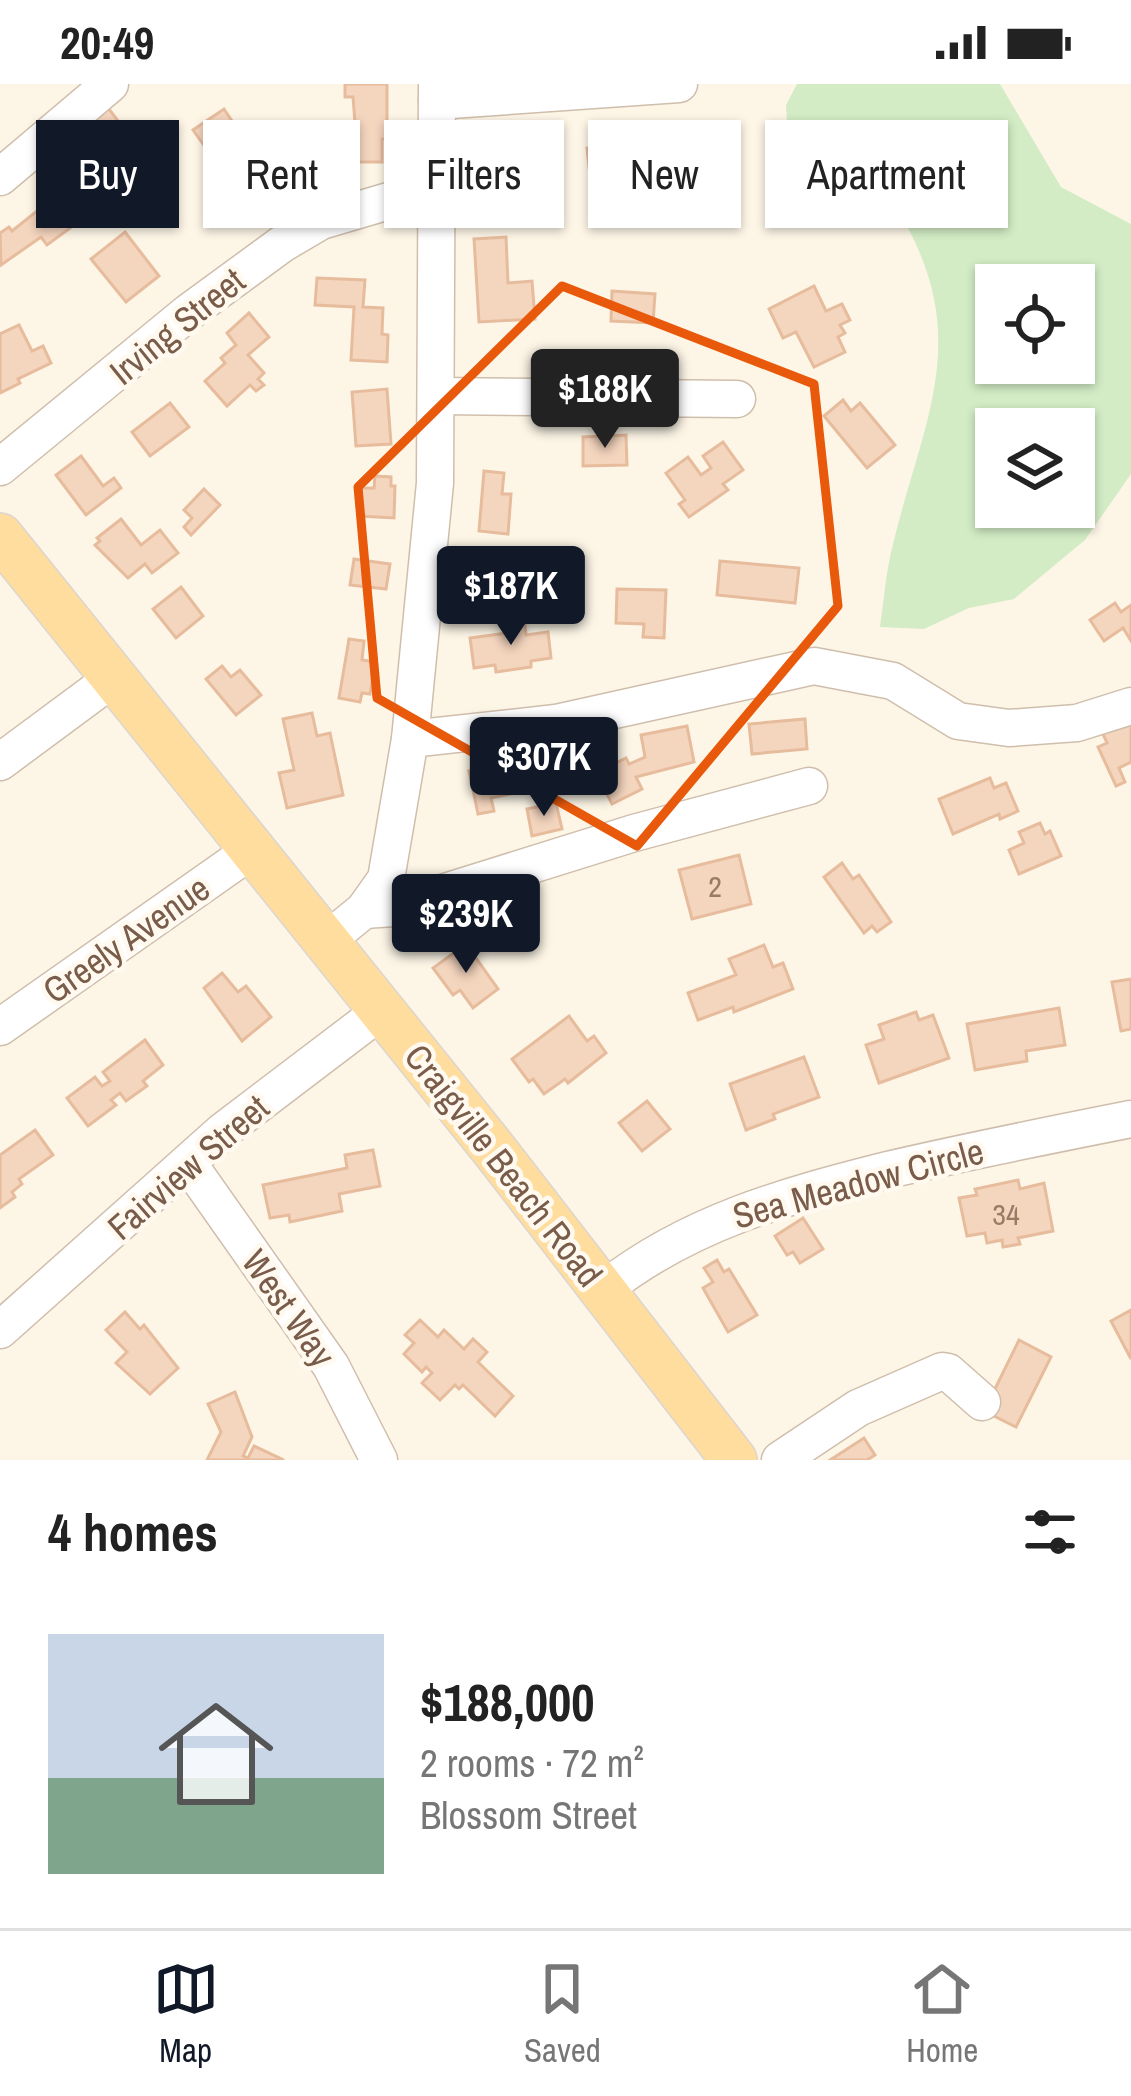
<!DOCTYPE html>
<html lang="en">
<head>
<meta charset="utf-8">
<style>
  body { margin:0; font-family:"Archivo Narrow",sans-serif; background:#f2f2f2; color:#222; height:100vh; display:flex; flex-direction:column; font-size:45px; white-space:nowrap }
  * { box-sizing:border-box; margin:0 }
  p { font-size:39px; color:#767676 }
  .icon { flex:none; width:66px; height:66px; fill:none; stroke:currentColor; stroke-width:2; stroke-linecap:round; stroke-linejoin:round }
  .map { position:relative; height:1376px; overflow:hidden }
  .drawer { display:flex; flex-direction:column; background:#fff; flex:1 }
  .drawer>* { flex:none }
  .banner { position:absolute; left:36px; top:36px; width:1059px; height:108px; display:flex; gap:24px }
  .buttons { position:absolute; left:975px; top:180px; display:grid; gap:24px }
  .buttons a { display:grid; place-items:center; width:120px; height:120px; border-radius:0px; background:#fff; box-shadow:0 3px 9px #0004; font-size:60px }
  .price { position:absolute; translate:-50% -102px; padding:0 27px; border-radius:12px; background:#111827; color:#fff; font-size:39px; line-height:78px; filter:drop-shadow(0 3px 6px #0008) }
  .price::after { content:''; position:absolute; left:50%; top:72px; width:36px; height:27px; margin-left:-18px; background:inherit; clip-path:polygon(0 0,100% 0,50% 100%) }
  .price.active { background:#222; color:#fff }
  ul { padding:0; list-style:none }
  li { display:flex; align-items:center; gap:36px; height:300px; padding:0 48px }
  li span { display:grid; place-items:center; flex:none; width:336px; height:240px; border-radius:0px; color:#555 }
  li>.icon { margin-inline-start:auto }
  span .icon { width:144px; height:144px; fill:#fffc; stroke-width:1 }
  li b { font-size:51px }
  h2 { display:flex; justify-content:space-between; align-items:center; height:144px; padding:0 48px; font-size:51px }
  .chip { padding:0 42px; border-radius:0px; background:#fff; box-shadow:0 3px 9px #0004; font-size:42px; line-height:108px }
  .chip.active { background:#111827; color:#fff }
  .status { display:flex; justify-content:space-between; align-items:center; height:84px; padding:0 60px; background:#fff; direction:ltr }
  .status svg { height:33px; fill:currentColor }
  .tabs { display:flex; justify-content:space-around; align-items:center; height:168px; border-top:3px solid #e0e0e0; background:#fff; font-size:33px; color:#767676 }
  .tabs a { display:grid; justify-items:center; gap:6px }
  .tabs .active { color:#111827 }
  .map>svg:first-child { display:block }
  .green { fill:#d3ecc5; fill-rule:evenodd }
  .building { fill:#f4d5be; stroke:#e7bc9d; stroke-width:3 }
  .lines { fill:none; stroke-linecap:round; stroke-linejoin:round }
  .minor-casing { stroke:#d0beac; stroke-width:39 }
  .major-casing { stroke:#dcd5d0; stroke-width:48 }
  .minor { stroke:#fff; stroke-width:36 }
  .major { stroke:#fedd9e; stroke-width:45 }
  .marked { fill:none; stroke:#e8590c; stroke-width:9; stroke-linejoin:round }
  .labels { text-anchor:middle; stroke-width:9; stroke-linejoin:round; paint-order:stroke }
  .number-label { font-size:30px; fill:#987a67 }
  .street-label { font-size:36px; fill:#795c4a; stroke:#fff9ef }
</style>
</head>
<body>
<div class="status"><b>20:49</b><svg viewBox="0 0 49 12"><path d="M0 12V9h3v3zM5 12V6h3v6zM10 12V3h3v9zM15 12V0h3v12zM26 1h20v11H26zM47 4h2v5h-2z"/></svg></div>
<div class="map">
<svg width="1131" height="1376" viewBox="0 0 1131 1376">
  <rect width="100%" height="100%" fill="#fdf6e7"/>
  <path class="green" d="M797,0h203l61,103 70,37v250l-46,66 -71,59 -45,9 -45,21 -44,-2c4,-28 6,-56 13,-83 31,-127 81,-206 6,-332l-83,-17 -26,-21 -4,-69zM996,201h78v78h-78zM996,345h78v78h-78z"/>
  <g class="building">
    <polygon points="345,0 387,0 387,55 382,55 382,78 358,78 353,13 345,13"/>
    <polygon points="105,20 122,42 103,57 86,34"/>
    <polygon points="224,25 238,46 218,59 214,53 203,60 193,46"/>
    <polygon points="633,59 637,90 619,93 621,102 600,105 599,91 590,92 587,64"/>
    <polygon points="491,65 550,70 548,97 529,96 529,102 518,101 519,96 489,93"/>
    <polygon points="261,67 282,112 263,121 253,99 242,104 231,81"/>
    <polygon points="71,100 92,128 47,161 41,153 1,181 0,149 9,143 12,147"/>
    <polygon points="652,122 667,122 666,138 643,142 643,126 652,126"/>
    <polygon points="125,148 159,192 126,218 91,175"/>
    <polygon points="506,153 508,199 532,197 535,235 479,238 474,155"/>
    <polygon points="317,194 365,196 363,223 383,224 382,250 388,251 387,278 351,276 354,223 315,221"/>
    <polygon points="814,202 826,227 842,220 850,236 840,241 845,249 838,253 845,268 814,283 796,248 783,254 769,225"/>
    <polygon points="612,207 655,210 653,239 611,237"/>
    <polygon points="249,229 269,253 248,271 264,289 258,295 264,301 256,307 250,301 227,322 205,297 225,279 221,274 236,261 227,249"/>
    <polygon points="19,241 32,267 43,262 51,279 18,295 20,299 0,309 0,250"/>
    <polygon points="387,305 391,360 356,362 352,308"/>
    <polygon points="843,316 851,327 860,319 895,361 867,384 824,332"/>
    <polygon points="170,319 189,343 150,372 132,348"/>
    <polygon points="626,351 627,381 583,382 583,353"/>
    <polygon points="723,358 743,386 723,400 728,406 689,433 679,420 685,416 666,389 688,373 701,391 711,384 703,372"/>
    <polygon points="81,372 103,402 114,394 121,404 86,431 56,391"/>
    <polygon points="484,387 504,389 502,410 511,410 508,450 479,447"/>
    <polygon points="375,392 391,393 391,402 395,402 394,434 359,432 360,404 374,404"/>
    <polygon points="204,405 220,421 191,451 184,443 192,434 184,426"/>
    <polygon points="121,435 141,461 160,446 178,469 152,489 145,480 128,494 95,461 100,457 97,454"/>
    <polygon points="354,475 390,480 386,505 350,501"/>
    <polygon points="720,477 799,484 795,519 717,511"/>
    <polygon points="181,503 203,532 176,554 153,525"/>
    <polygon points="617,505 666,506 664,554 643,553 644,540 616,539"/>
    <polygon points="1115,519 1121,528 1131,521 1131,557 1123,544 1104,557 1090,536"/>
    <polygon points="524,531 526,551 548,548 551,574 531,577 531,583 496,588 495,581 474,584 470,554 507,549 505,534"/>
    <polygon points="349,555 364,557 362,576 376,578 370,610 362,609 360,618 339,614"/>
    <polygon points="222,582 231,593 240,586 261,611 236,631 206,595"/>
    <polygon points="312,629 317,652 330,649 343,711 287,724 279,689 294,686 283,635"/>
    <polygon points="1131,630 1131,678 1119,684 1125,698 1116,702 1098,663 1107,659 1103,650"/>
    <polygon points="805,635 807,665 752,670 749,640"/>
    <polygon points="687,642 694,678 636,693 642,705 612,720 596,689 626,674 629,680 645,673 641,651"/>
    <polygon points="528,674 534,705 491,714 494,727 478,730 469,687"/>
    <polygon points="990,694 994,704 1006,699 1018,727 1000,735 999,730 953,750 939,715"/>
    <polygon points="556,719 562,745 532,752 527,725"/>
    <polygon points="1040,739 1045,750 1050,747 1061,772 1019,790 1009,766 1024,759 1019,748"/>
    <polygon points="739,771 751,820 692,835 679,786"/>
    <polygon points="842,779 853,795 859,791 891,838 877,848 872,842 864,849 824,793"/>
    <polygon points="466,860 498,905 473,924 460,906 453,911 433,884"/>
    <polygon points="764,861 773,883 783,879 793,905 734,928 733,923 698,936 688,909 736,891 729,875"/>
    <polygon points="222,889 238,908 246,902 271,933 242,957 204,904"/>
    <polygon points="1131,895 1131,945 1121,947 1112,898"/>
    <polygon points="1059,924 1065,961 1026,967 1027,977 975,986 967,940"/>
    <polygon points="916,928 919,936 933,931 949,974 879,999 866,961 884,955 879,941"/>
    <polygon points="569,932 587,957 594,952 606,969 568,999 565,995 544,1010 533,995 529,998 512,975"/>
    <polygon points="145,956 163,981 143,997 147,1002 126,1017 120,1009 111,1016 116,1021 88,1042 67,1014 95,993 102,1002 110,997 103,988"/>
    <polygon points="804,973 819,1013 773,1030 775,1035 746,1046 730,1000"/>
    <polygon points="647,1017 670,1045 642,1067 619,1039"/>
    <polygon points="35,1046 53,1071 19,1095 22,1100 12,1108 15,1113 0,1124 0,1071"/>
    <polygon points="373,1066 380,1102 339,1110 342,1127 290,1138 289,1131 270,1134 263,1101 347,1084 345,1071"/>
    <polygon points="1018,1096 1020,1105 1044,1099 1053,1147 1018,1154 1020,1160 1003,1163 1002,1156 987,1159 985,1149 967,1152 959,1114 977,1111 975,1105"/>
    <polygon points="803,1134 823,1165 800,1179 793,1168 787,1171 775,1152"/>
    <polygon points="717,1176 724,1188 729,1185 757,1231 728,1248 703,1204 713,1198 704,1184"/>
    <polygon points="1131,1226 1131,1275 1111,1237"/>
    <polygon points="125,1228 140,1245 144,1241 178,1284 150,1310 116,1279 127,1268 106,1246"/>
    <polygon points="420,1236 438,1253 444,1246 464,1265 473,1255 487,1268 478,1278 513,1312 495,1332 463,1301 459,1305 455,1301 440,1316 422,1299 432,1289 426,1283 422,1288 404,1270 414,1259 405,1251"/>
    <polygon points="1019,1256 1051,1273 1016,1343 984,1327"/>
    <polygon points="235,1308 252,1353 243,1372 248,1374 254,1362 284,1376 207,1376 221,1348 208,1320"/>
    <polygon points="864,1354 875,1371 867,1376 830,1376"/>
  </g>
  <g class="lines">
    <defs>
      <g id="minor">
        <polyline points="437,17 679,0"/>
        <polyline points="0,93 110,0"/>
        <polyline points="437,312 737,315"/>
        <polyline points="0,383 189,228 282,160 321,137 436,103"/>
        <polyline points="410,655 556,639 814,582 893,597 958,637 1009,644 1077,639 1131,622"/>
        <polyline points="0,678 112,595"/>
        <polyline points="364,826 394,824 634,749 809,702"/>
        <polyline points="326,857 364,826 386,795 410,655 435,399 437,0"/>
        <polyline points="0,943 252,766"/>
        <polyline points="188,1079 331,1282 379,1376"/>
        <path d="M603,1206c84,-67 182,-94 285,-120 81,-19 162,-35 243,-51"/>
        <polyline points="0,1246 223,1047 381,927"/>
        <polyline points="780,1376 858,1324 942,1287 948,1288 982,1318"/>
      </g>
      <polyline id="major" points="0,452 495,1067 734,1376"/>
    </defs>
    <use href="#minor" class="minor-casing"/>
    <use href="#major" class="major-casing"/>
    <use href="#minor" class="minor"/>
    <use href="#major" class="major"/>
  </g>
  <path class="marked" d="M562,202l252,98 24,222 -201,240 -260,-148 -19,-211z"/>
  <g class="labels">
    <g class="number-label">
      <text x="715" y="813">2</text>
      <text x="1006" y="1141">34</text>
    </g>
    <g class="street-label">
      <text transform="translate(177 242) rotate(-39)" y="13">Irving Street</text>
      <text transform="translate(126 855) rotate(-35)" y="13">Greely Avenue</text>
      <text transform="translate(504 1081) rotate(52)" y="13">Craigville Beach Road</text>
      <text transform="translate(188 1083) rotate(-41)" y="13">Fairview Street</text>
      <text transform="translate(858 1099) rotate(-15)" y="13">Sea Meadow Circle</text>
      <text transform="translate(289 1224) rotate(55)" y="13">West Way</text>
    </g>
  </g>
</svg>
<div class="buttons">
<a><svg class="icon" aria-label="locate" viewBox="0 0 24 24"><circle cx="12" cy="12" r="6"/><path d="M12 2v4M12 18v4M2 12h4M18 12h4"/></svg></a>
<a><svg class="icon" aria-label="layers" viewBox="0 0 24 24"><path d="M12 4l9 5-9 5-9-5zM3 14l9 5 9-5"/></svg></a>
</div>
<b class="price active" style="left:605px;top:367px">$188K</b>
<b class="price" style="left:511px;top:564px">$187K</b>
<b class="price" style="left:544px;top:735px">$307K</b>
<b class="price" style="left:466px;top:892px">$239K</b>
<div class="banner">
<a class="chip active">Buy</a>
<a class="chip">Rent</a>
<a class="chip">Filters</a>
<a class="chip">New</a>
<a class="chip">Apartment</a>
</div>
</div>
<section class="drawer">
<h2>4 homes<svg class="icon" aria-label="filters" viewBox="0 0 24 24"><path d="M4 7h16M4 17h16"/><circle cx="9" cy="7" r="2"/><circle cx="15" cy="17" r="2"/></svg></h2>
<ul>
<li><span style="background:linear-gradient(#c9d6e8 60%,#7fa58c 0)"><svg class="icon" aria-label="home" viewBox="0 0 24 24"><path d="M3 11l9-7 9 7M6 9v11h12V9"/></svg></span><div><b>$188,000</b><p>2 rooms · 72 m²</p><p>Blossom Street</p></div></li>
</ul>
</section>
<nav class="tabs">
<a class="active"><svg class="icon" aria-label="map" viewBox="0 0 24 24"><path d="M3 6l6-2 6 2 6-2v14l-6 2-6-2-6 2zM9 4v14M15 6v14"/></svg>Map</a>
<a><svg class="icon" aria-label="saved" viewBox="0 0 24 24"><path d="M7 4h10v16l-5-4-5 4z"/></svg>Saved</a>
<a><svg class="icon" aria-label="home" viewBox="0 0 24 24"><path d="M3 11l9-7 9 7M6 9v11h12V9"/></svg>Home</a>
</nav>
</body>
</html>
